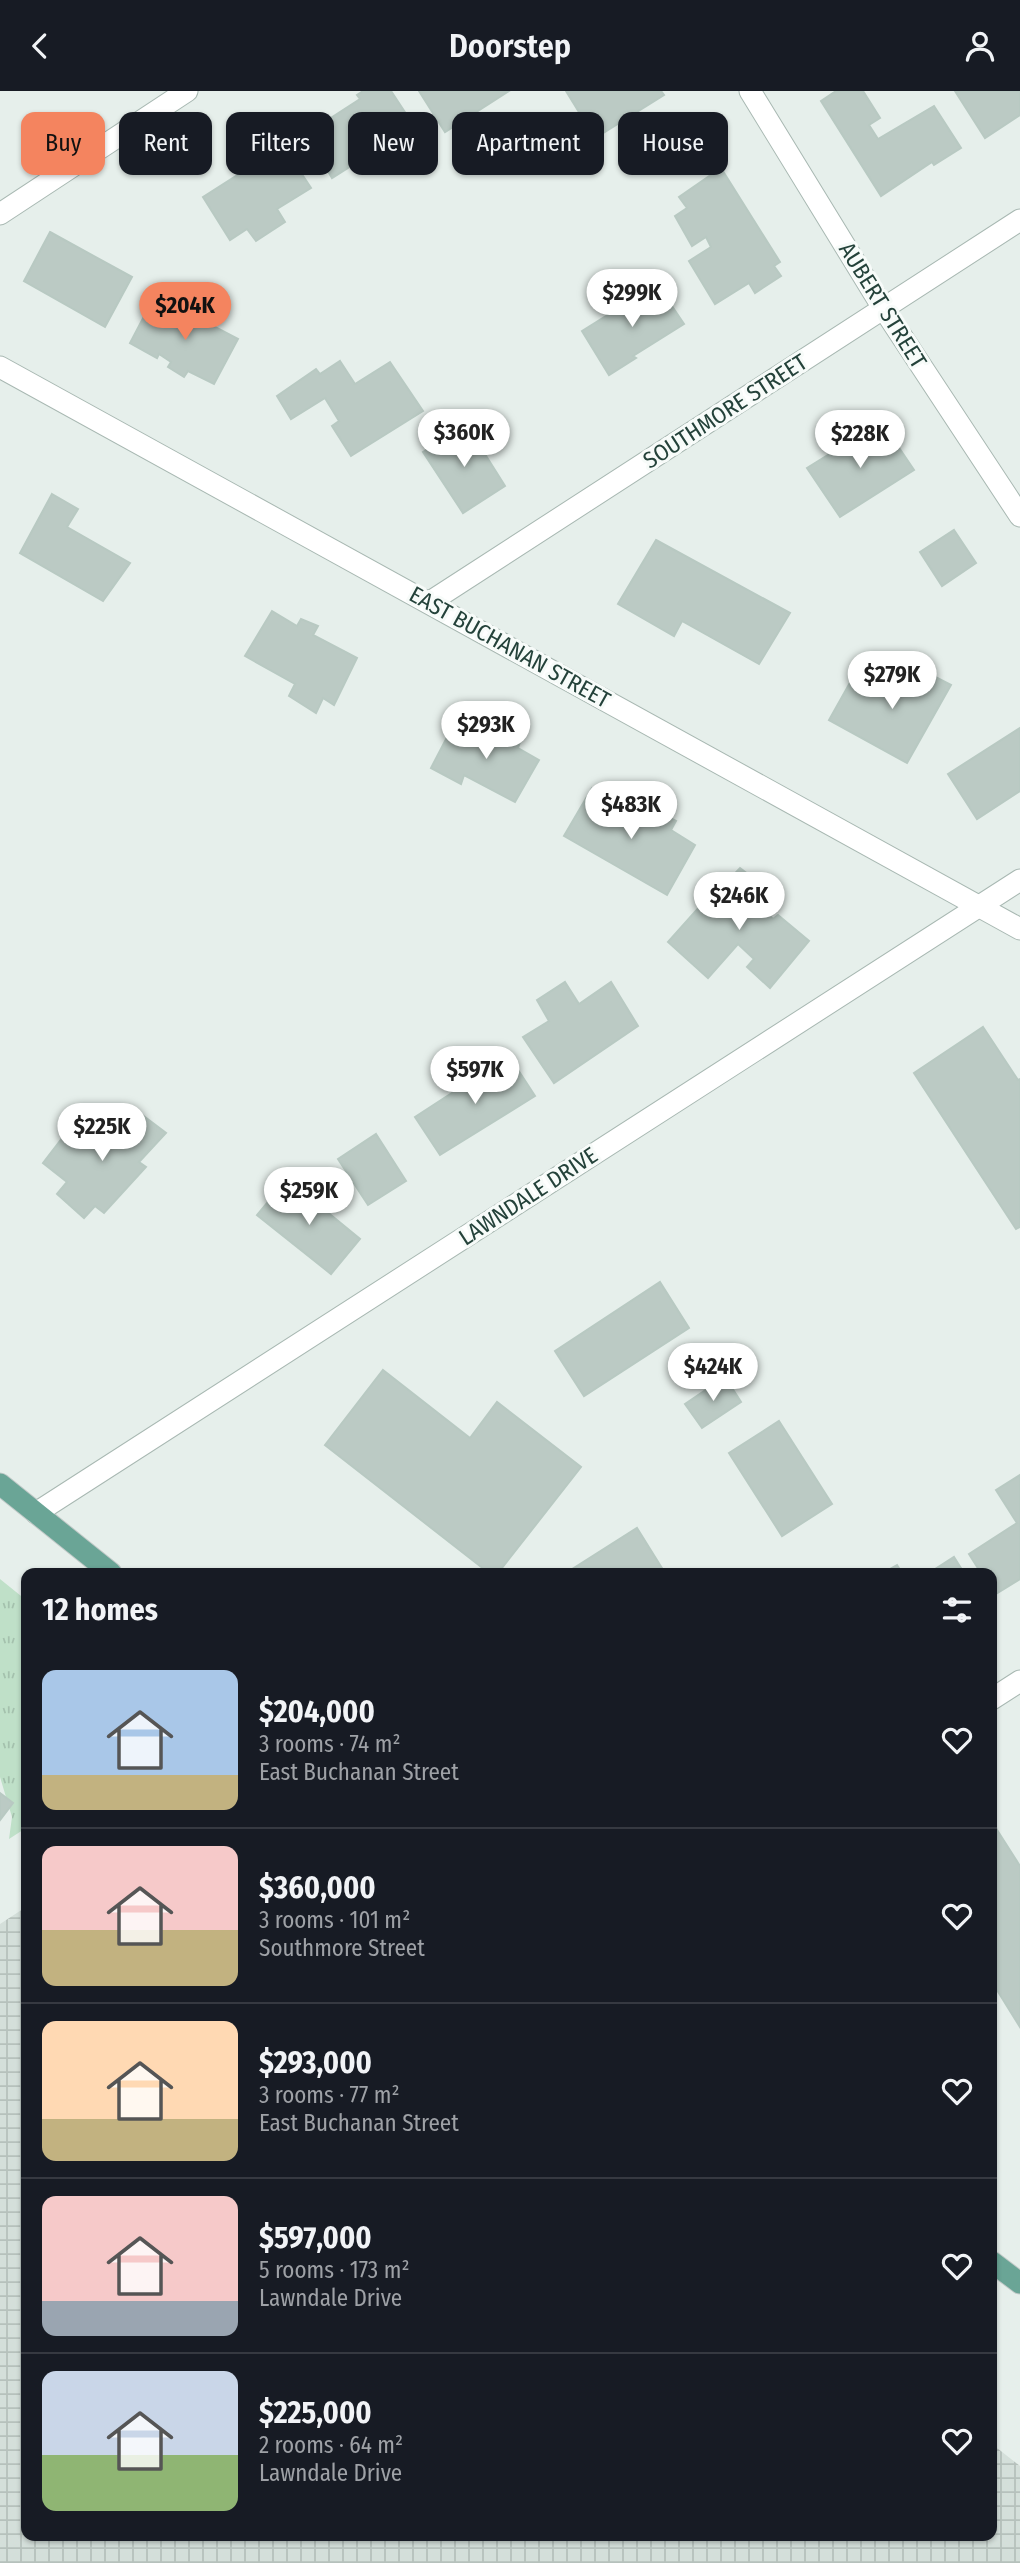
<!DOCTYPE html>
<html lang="en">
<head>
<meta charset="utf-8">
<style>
  body { margin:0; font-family:"Fira Sans Condensed",sans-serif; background:#20242c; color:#f1f3f6; height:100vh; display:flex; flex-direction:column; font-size:26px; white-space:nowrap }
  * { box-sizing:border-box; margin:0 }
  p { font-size:23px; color:#9ea1a6 }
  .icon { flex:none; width:38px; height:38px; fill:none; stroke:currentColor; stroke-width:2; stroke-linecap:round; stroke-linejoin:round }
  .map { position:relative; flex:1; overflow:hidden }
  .sheet { position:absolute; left:21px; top:1477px; width:976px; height:973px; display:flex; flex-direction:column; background:#171b24; border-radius:14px; box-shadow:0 2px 5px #0004 }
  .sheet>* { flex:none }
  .banner { position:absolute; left:21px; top:21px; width:978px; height:63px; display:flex; gap:14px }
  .price { position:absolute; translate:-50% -60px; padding:0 16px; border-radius:24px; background:#fff; color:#222; font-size:23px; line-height:46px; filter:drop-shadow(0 2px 4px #0008) }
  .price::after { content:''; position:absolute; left:50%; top:42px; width:21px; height:16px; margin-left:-10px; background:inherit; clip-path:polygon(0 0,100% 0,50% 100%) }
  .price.active { background:#f4845f; color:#111 }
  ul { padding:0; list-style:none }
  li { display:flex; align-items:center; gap:21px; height:175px; padding:0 21px }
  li+li { border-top:2px solid #363941 }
  li span { display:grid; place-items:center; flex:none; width:196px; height:140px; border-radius:14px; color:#555 }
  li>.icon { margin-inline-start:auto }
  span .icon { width:84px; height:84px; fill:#fffc; stroke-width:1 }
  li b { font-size:30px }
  h2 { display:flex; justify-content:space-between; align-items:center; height:84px; padding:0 21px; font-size:30px }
  .chip { padding:0 24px; border-radius:14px; background:#171b24; box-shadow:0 2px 5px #0004; font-size:24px; line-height:63px }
  .chip.active { background:#f4845f; color:#111 }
  header { display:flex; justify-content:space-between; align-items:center; height:91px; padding:0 21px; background:#171b24; font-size:32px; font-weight:600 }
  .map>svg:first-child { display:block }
  .industrial { fill:url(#industrial-grid) }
  .grass { fill:url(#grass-tufts) }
  .building { fill:#bbcac4; stroke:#b8c9c2; stroke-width:2 }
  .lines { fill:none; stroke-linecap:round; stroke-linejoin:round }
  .minor-casing { stroke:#a8b8b2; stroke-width:23 }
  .primary-casing { stroke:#c2cac8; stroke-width:23 }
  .minor { stroke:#fff; stroke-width:21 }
  .primary { stroke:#6aa596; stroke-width:21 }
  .labels { text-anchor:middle; stroke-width:6; stroke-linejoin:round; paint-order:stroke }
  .street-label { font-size:23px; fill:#24423a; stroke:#f7fbf9 }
</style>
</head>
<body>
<header><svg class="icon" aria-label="back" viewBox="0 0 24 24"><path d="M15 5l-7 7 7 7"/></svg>Doorstep<svg class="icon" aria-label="person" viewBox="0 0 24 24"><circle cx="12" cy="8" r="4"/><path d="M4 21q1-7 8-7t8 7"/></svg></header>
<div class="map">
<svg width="1020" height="2472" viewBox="0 0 1020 2472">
  <defs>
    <pattern id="industrial-grid" width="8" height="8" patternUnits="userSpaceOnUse" patternTransform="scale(1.75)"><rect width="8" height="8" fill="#d4dfda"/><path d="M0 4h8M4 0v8" fill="none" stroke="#b6c1bc"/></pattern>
    <pattern id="grass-tufts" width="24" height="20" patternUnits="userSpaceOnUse" patternTransform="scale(1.75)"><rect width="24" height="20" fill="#bfe0c8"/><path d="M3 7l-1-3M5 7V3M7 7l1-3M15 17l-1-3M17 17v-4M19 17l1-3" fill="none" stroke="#a4c1ad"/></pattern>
  </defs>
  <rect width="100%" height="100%" fill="#e6efeb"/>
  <polygon class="industrial" points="26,1816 26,2445 992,2445 992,2353 1020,2375 1020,2472 0,2472 0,1833"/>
  <polygon class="grass" points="0,1488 26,1509 26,1737 9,1748 12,1726 0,1686"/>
  <g class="building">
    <polygon points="363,0 391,0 414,35 332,87 306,43 360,8 357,4"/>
    <polygon points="419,0 509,0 445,41"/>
    <polygon points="566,0 661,0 664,4 595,47"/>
    <polygon points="836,0 863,0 880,27 869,34 878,48 934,15 961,57 934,74 932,71 881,105 821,10"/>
    <polygon points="955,0 1020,0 1020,24 985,47"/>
    <polygon points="282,53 311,97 277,118 285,131 256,150 247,138 230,149 203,106 258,71 256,69"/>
    <polygon points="721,77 780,171 774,175 781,185 755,202 749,192 715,213 689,170 711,156 706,146 692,155 675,125 687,117 679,106"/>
    <polygon points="50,141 132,186 105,236 24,190"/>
    <polygon points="657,193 684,233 633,265 636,267 609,284 582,240"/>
    <polygon points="151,212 173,224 177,216 238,248 214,293 188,280 184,286 168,276 171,271 159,263 157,267 130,252"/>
    <polygon points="340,270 355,293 390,271 423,320 351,365 332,335 339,330 325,307 291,328 277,305 316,278 320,283"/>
    <polygon points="466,333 505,395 463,422 423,361"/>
    <polygon points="885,336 914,379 840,426 807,377 831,362 829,358 848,344 856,354"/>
    <polygon points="52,403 78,418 67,436 130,472 103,510 20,462"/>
    <polygon points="954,439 976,472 942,495 920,461"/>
    <polygon points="656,449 790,522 759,573 682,530 674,545 618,513"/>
    <polygon points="272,520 297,535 301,528 318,535 313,544 357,567 334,614 323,607 316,622 289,605 295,593 245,565"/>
    <polygon points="908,572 951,594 907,672 829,629 852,588 870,598 875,588 894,598"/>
    <polygon points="455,631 479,645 484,638 505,649 507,645 520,651 518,657 539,669 515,711 464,684 461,693 431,677"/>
    <polygon points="1020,637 1020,700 977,728 948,683"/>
    <polygon points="592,697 646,729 653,718 676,730 671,739 695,754 667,804 564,745"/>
    <polygon points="740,777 766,797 754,810 773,828 778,824 809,850 770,897 747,876 754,868 738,853 708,887 668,851 702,813 704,815"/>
    <polygon points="565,891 579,913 611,891 638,935 554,992 523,946 549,930 537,909"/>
    <polygon points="983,936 1018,989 1020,988 1020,1136 1016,1138 914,982"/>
    <polygon points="509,965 535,1005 440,1064 415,1026"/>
    <polygon points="133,1017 166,1042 139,1071 146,1076 104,1122 95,1115 84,1127 57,1103 67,1091 43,1072 73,1033 99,1055"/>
    <polygon points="376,1043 406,1090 368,1114 338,1068"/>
    <polygon points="287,1088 360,1148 331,1183 257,1124"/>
    <polygon points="660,1191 689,1237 584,1305 555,1260"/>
    <polygon points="383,1279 470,1347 497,1311 581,1376 498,1482 489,1482 325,1354"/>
    <polygon points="725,1286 741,1311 702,1337 685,1313"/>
    <polygon points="779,1330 832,1413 782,1445 729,1362"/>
    <polygon points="1020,1384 1020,1488 994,1504 992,1500 992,1482 981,1482 969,1463 1017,1432 996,1399"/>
    <polygon points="637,1437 665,1482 566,1482"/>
    <polygon points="954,1466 964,1482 929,1482"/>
    <polygon points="897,1474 902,1482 883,1482"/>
    <polygon points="0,1702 13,1712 0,1729"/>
    <polygon points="992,1731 1020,1775 1020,1936 992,1891"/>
  </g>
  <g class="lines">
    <defs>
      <g id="minor">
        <polyline points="750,0 883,217 1020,425"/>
        <polyline points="0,123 187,0"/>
        <polyline points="0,276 1020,838"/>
        <polyline points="430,511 1020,129"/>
        <polyline points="36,1422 1020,789"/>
        <polyline points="992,1608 1020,1590"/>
      </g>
      <g id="primary">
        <polyline points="0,1393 111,1482"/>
        <polyline points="992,2171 1020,2192"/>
      </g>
    </defs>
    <use href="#minor" class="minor-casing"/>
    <use href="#primary" class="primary-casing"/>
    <use href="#minor" class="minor"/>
    <use href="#primary" class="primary"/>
  </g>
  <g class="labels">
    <g class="street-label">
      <text transform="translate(883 214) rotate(58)" y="8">AUBERT STREET</text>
      <text transform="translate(725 320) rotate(-33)" y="8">SOUTHMORE STREET</text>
      <text transform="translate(510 556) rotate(29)" y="8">EAST BUCHANAN STREET</text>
      <text transform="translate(528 1105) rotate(-33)" y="8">LAWNDALE DRIVE</text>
    </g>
  </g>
</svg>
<b class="price" style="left:632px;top:238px">$299K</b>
<b class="price active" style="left:185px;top:251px">$204K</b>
<b class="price" style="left:464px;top:378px">$360K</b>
<b class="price" style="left:860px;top:379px">$228K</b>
<b class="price" style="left:892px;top:620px">$279K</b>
<b class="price" style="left:486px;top:670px">$293K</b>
<b class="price" style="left:631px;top:750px">$483K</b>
<b class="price" style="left:739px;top:841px">$246K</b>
<b class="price" style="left:475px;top:1015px">$597K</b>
<b class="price" style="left:102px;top:1072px">$225K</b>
<b class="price" style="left:309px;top:1136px">$259K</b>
<b class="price" style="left:713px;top:1312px">$424K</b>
<div class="banner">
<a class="chip active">Buy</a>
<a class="chip">Rent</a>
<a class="chip">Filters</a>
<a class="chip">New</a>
<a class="chip">Apartment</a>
<a class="chip">House</a>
</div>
<section class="sheet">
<h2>12 homes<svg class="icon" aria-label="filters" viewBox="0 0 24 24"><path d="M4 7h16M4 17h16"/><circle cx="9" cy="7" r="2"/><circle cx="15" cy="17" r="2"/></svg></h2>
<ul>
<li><span style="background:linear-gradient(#a9c7e8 75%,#c2b280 0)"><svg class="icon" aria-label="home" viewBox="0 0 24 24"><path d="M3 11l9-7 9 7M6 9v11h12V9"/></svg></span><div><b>$204,000</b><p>3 rooms · 74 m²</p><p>East Buchanan Street</p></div><svg class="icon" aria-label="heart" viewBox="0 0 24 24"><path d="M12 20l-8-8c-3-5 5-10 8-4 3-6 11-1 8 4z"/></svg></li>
<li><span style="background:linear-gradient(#f6c9c9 60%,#c2b280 0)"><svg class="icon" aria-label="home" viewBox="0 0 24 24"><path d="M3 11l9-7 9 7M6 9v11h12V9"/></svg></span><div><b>$360,000</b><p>3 rooms · 101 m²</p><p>Southmore Street</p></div><svg class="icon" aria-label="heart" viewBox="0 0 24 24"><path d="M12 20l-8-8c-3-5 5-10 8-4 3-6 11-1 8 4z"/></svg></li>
<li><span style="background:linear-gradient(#ffd9b3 70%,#c2b280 0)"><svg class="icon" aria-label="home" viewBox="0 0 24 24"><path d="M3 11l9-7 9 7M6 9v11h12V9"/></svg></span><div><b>$293,000</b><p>3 rooms · 77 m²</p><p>East Buchanan Street</p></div><svg class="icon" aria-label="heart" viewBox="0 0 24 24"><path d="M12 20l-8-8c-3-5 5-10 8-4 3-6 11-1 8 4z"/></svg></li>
<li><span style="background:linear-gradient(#f6c9c9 75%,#9aa5b1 0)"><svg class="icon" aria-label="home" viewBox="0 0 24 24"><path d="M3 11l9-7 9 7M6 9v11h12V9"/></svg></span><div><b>$597,000</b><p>5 rooms · 173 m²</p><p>Lawndale Drive</p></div><svg class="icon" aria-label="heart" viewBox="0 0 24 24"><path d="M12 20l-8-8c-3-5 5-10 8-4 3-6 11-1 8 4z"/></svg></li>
<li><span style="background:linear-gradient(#c9d6e8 60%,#8fb573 0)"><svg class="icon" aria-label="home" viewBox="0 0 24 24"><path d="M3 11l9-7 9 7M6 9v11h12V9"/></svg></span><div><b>$225,000</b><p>2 rooms · 64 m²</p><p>Lawndale Drive</p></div><svg class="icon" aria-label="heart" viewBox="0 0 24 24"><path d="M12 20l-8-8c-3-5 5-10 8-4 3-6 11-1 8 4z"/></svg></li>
</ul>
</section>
</div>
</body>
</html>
